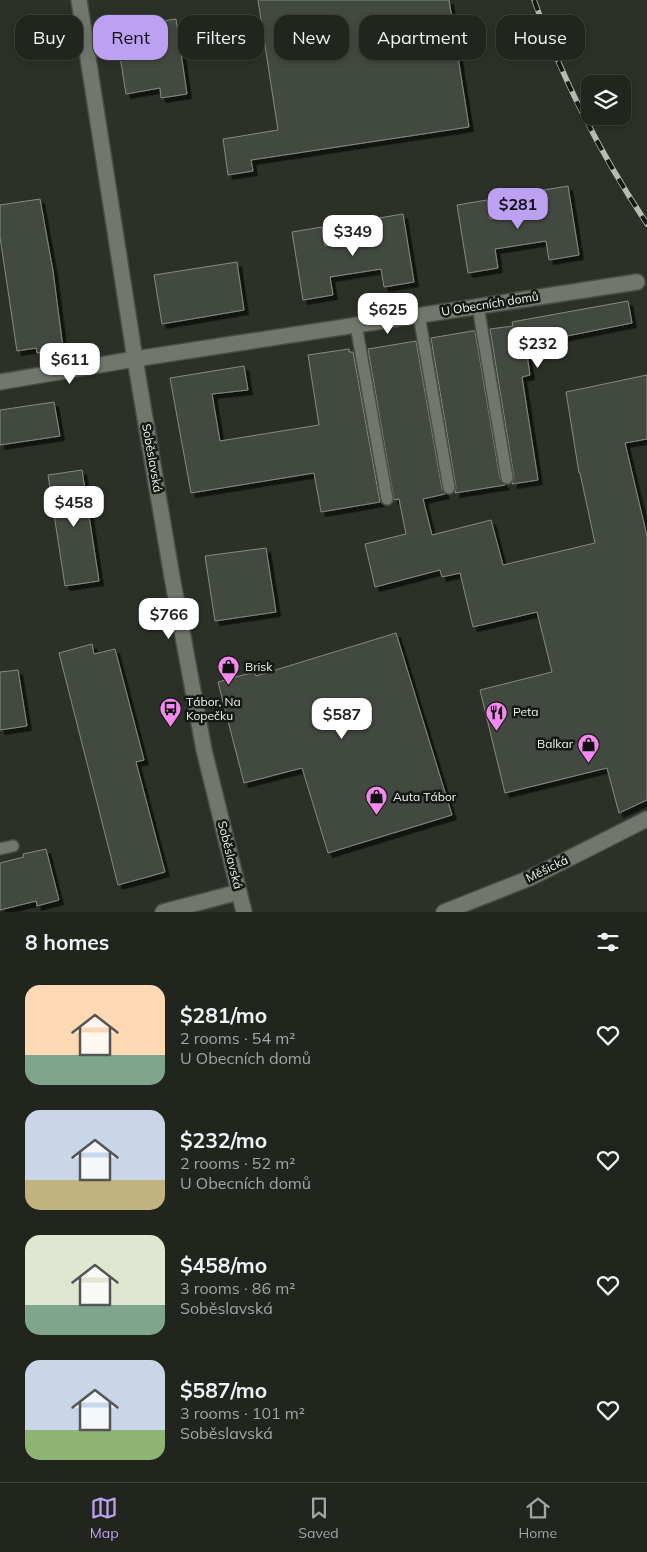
<!DOCTYPE html>
<html lang="en">
<head>
<meta charset="utf-8">
<style>
  body { margin:0; font-family:Mulish,sans-serif; background:#292d27; color:#f1f3f6; height:100vh; display:flex; flex-direction:column; font-size:19px; white-space:nowrap }
  * { box-sizing:border-box; margin:0 }
  p { font-size:16px; color:#a2a5a4 }
  .icon { flex:none; width:28px; height:28px; fill:none; stroke:currentColor; stroke-width:2; stroke-linecap:round; stroke-linejoin:round }
  .map { position:relative; height:912px; overflow:hidden }
  .details { display:flex; flex-direction:column; background:#21251e; flex:1 }
  .details>* { flex:none }
  .hud { position:absolute; left:15px; top:15px; width:618px; height:45px; display:flex; gap:10px }
  .controls { position:absolute; left:581px; top:75px; display:grid; gap:10px }
  .controls a { display:grid; place-items:center; width:50px; height:50px; border-radius:10px; background:#21251e; box-shadow:0 2px 8px #0003,0 0 0 1px #3e423c; font-size:25px }
  .price { position:absolute; translate:-50% -42px; padding:0 11px; border-radius:10px; background:#fff; color:#222; font-size:16px; line-height:32px; filter:drop-shadow(0 1px 2px #0008) }
  .price::after { content:''; position:absolute; left:50%; top:30px; width:15px; height:11px; margin-left:-8px; background:inherit; clip-path:polygon(0 0,100% 0,50% 100%) }
  .price.current { background:#bca0f2; color:#111 }
  ul { padding:0; list-style:none }
  li { display:flex; align-items:center; gap:15px; height:125px; padding:0 25px }
  li span { display:grid; place-items:center; flex:none; width:140px; height:100px; border-radius:15px; color:#555 }
  li>.icon { margin-inline-start:auto }
  span .icon { width:60px; height:60px; fill:#fffc; stroke-width:1 }
  li b { font-size:21px }
  h2 { display:flex; justify-content:space-between; align-items:center; height:60px; padding:0 25px; font-size:21px }
  .chip { padding:0 18px; border-radius:15px; background:#21251e; box-shadow:0 2px 8px #0003,0 0 0 1px #3e423c; font-size:18px; line-height:45px }
  .chip.current { background:#bca0f2; color:#111 }
  .dock { display:flex; justify-content:space-around; align-items:center; height:70px; border-top:1px solid #3e423c; background:#21251e; font-size:14px; color:#a2a5a4 }
  .dock a { display:grid; justify-items:center; gap:2px }
  .dock .current { color:#bca0f2 }
  .map>svg:first-child { display:block }
  .building { fill:#43483f; stroke:#858b80; filter:url(#shadow) }
  .lines { fill:none; stroke-linecap:round; stroke-linejoin:round }
  .lane-casing { stroke:#494d46; stroke-width:14 }
  .street-casing { stroke:#494d46; stroke-width:18 }
  .secondary-casing { stroke:#494d46; stroke-width:18 }
  .lane { stroke:#71776d; stroke-width:11 }
  .street { stroke:#71776d; stroke-width:15 }
  .secondary { stroke:#71776d; stroke-width:15 }
  .rail-casing { stroke:#b7bbb4; stroke-width:5.5 }
  .rail { stroke:#161814; stroke-width:4; stroke-dasharray:11; stroke-linecap:butt }
  .labels { text-anchor:middle; stroke-width:5; stroke-linejoin:round; paint-order:stroke }
  .street-label { font-size:12px; fill:#eff3ed; stroke:#161814 }
  .poi-label { font-size:12px; fill:#eff3ed; stroke:#161814; text-anchor:start }
</style>
</head>
<body>
<div class="map">
<svg width="647" height="912" viewBox="0 0 647 912">
  <defs>
    <filter id="shadow"><feDropShadow dx="4.5" dy="4.5" stdDeviation="0" flood-color="#0009"/></filter>
  </defs>
  <rect width="100%" height="100%" fill="#2c3128"/>
  <g class="building">
    <polygon points="258,0 449,0 469,127 251,160 253,171 228,175 223,139 278,130"/>
    <polygon points="176,19 187,94 161,98 160,88 126,94 117,38 151,33 150,23"/>
    <polygon points="568,186 579,255 549,260 546,241 495,249 498,268 468,273 457,205 487,200 490,219 541,210 538,191"/>
    <polygon points="40,199 53,271 63,348 37,353 36,348 17,351 0,237 0,205"/>
    <polygon points="403,214 414,282 384,287 381,269 330,277 333,295 303,300 292,232 322,227 325,246 376,238 373,219"/>
    <polygon points="237,262 244,310 162,324 154,275"/>
    <polygon points="628,301 632,323 552,339 554,350 527,355 530,375 522,377 538,480 512,484 514,477 490,329 513,326 512,322"/>
    <polygon points="472,331 475,331 500,479 505,485 455,493 456,487 431,338"/>
    <polygon points="416,341 442,489 445,494 423,499 432,535 491,520 503,565 595,543 580,473 579,473 566,392 647,375 647,439 625,443 647,536 647,800 619,813 607,768 505,793 480,690 552,672 537,612 473,627 460,573 442,577 440,570 375,587 365,544 406,534 399,499 394,500 368,349"/>
    <polygon points="349,349 349,352 353,352 380,502 321,512 314,473 191,493 170,378 244,366 248,390 212,394 220,441 319,425 308,355"/>
    <polygon points="54,402 60,436 0,445 0,410"/>
    <polygon points="82,470 99,581 65,586 48,475"/>
    <polygon points="266,548 276,612 215,621 205,556"/>
    <polygon points="396,633 452,815 328,853 302,768 244,783 218,682 254,672 256,676"/>
    <polygon points="92,644 94,654 115,649 144,760 136,762 165,872 118,885 59,653"/>
    <polygon points="18,670 27,726 0,730 0,672"/>
    <polygon points="46,849 59,900 37,906 36,901 0,910 0,863 24,857 23,854"/>
  </g>
  <g class="lines">
    <defs>
      <g id="lane">
        <polyline points="478,306 507,478"/>
        <polyline points="419,315 449,488"/>
        <polyline points="356,325 387,499"/>
        <polyline points="0,849 13,846"/>
      </g>
      <g id="street">
        <polyline points="0,382 135,359 637,282"/>
        <polyline points="163,912 239,892"/>
        <polyline points="444,912 530,878 647,819"/>
      </g>
      <polyline id="secondary" points="79,0 135,359 172,577 204,750 244,912"/>
    </defs>
    <use href="#lane" class="lane-casing"/>
    <use href="#street" class="street-casing"/>
    <use href="#secondary" class="secondary-casing"/>
    <use href="#lane" class="lane"/>
    <use href="#street" class="street"/>
    <use href="#secondary" class="secondary"/>
    <defs>
      <path id="rail" d="M534,0c29,81 66,153 113,224"/>
    </defs>
    <use href="#rail" class="rail-casing"/>
    <use href="#rail" class="rail"/>
  </g>
  <defs>
    <symbol id="shop-pin" viewBox="-11 -11 22 30"><path d="M0 17L-7.5 6A9.5 9.5 0 1 1 7.5 6Z" fill="#f589ef" stroke="#161814"/><path d="M-5-2.5h2.3a2.7 3.5 0 0 1 5.4 0H5L5.5 6h-11ZM-1.5-2.5h3a1.5 2.3 0 0 0-3 0Z" fill="#111"/></symbol>
    <symbol id="bus-pin" viewBox="-11 -11 22 30"><path d="M0 17L-7.5 6A9.5 9.5 0 1 1 7.5 6Z" fill="#f589ef" stroke="#161814"/><path d="M-5-6H5V4H4V6H2V4H-2V6H-4V4H-5ZM-3.5-4V0h7V-4ZM-3.5 1.2v1.5H-2V1.2ZM2 1.2v1.5H3.5V1.2Z" fill="#111"/></symbol>
    <symbol id="restaurant-pin" viewBox="-11 -11 22 30"><path d="M0 17L-7.5 6A9.5 9.5 0 1 1 7.5 6Z" fill="#f589ef" stroke="#161814"/><path d="M-5-6h1v4h1v-4h1v4h1v-4h1v5L-1.5 .5V6h-2V.5L-5-1ZM5-6V6H3V1.5H1.5Q1.5-4 5-6Z" fill="#111"/></symbol>
  </defs>
  <g fill-rule="evenodd">
    <use href="#shop-pin" x="216" y="654" width="25" height="34"/>
    <use href="#bus-pin" x="158" y="696" width="25" height="34"/>
    <use href="#restaurant-pin" x="484" y="700" width="25" height="34"/>
    <use href="#shop-pin" x="576" y="732" width="25" height="34"/>
    <use href="#shop-pin" x="364" y="784" width="25" height="34"/>
  </g>
  <g class="labels">
    <g class="street-label">
      <text transform="translate(490 304) rotate(-9)" y="4">U Obecních domů</text>
      <text transform="translate(152 458) rotate(80)" y="4">Soběslavská</text>
      <text transform="translate(230 855) rotate(76)" y="4">Soběslavská</text>
      <text transform="translate(547 869) rotate(-26)" y="4">Měšická</text>
    </g>
    <g class="poi-label">
      <text x="245" y="671">Brisk</text>
      <text x="186" y="706">Tábor, Na<tspan x="186" dy="14">Kopečku</tspan></text>
      <text x="513" y="716">Peta</text>
      <text x="573" y="748" text-anchor="end">Balkar</text>
      <text x="393" y="801">Auta Tábor</text>
    </g>
  </g>
</svg>
<div class="controls">
<a><svg class="icon" aria-label="layers" viewBox="0 0 24 24"><path d="M12 4l9 5-9 5-9-5zM3 14l9 5 9-5"/></svg></a>
</div>
<b class="price current" style="left:518px;top:230px">$281</b>
<b class="price" style="left:353px;top:257px">$349</b>
<b class="price" style="left:388px;top:335px">$625</b>
<b class="price" style="left:538px;top:369px">$232</b>
<b class="price" style="left:70px;top:385px">$611</b>
<b class="price" style="left:74px;top:528px">$458</b>
<b class="price" style="left:169px;top:640px">$766</b>
<b class="price" style="left:342px;top:740px">$587</b>
<div class="hud">
<a class="chip">Buy</a>
<a class="chip current">Rent</a>
<a class="chip">Filters</a>
<a class="chip">New</a>
<a class="chip">Apartment</a>
<a class="chip">House</a>
</div>
</div>
<section class="details">
<h2>8 homes<svg class="icon" aria-label="filters" viewBox="0 0 24 24"><path d="M4 7h16M4 17h16"/><circle cx="9" cy="7" r="2"/><circle cx="15" cy="17" r="2"/></svg></h2>
<ul>
<li><span style="background:linear-gradient(#ffd9b3 70%,#7fa58c 0)"><svg class="icon" aria-label="home" viewBox="0 0 24 24"><path d="M3 11l9-7 9 7M6 9v11h12V9"/></svg></span><div><b>$281/mo</b><p>2 rooms · 54 m²</p><p>U Obecních domů</p></div><svg class="icon" aria-label="heart" viewBox="0 0 24 24"><path d="M12 20l-8-8c-3-5 5-10 8-4 3-6 11-1 8 4z"/></svg></li>
<li><span style="background:linear-gradient(#c9d6e8 70%,#c2b280 0)"><svg class="icon" aria-label="home" viewBox="0 0 24 24"><path d="M3 11l9-7 9 7M6 9v11h12V9"/></svg></span><div><b>$232/mo</b><p>2 rooms · 52 m²</p><p>U Obecních domů</p></div><svg class="icon" aria-label="heart" viewBox="0 0 24 24"><path d="M12 20l-8-8c-3-5 5-10 8-4 3-6 11-1 8 4z"/></svg></li>
<li><span style="background:linear-gradient(#dfe7d0 70%,#7fa58c 0)"><svg class="icon" aria-label="home" viewBox="0 0 24 24"><path d="M3 11l9-7 9 7M6 9v11h12V9"/></svg></span><div><b>$458/mo</b><p>3 rooms · 86 m²</p><p>Soběslavská</p></div><svg class="icon" aria-label="heart" viewBox="0 0 24 24"><path d="M12 20l-8-8c-3-5 5-10 8-4 3-6 11-1 8 4z"/></svg></li>
<li><span style="background:linear-gradient(#c9d6e8 70%,#8fb573 0)"><svg class="icon" aria-label="home" viewBox="0 0 24 24"><path d="M3 11l9-7 9 7M6 9v11h12V9"/></svg></span><div><b>$587/mo</b><p>3 rooms · 101 m²</p><p>Soběslavská</p></div><svg class="icon" aria-label="heart" viewBox="0 0 24 24"><path d="M12 20l-8-8c-3-5 5-10 8-4 3-6 11-1 8 4z"/></svg></li>
</ul>
</section>
<nav class="dock">
<a class="current"><svg class="icon" aria-label="map" viewBox="0 0 24 24"><path d="M3 6l6-2 6 2 6-2v14l-6 2-6-2-6 2zM9 4v14M15 6v14"/></svg>Map</a>
<a><svg class="icon" aria-label="saved" viewBox="0 0 24 24"><path d="M7 4h10v16l-5-4-5 4z"/></svg>Saved</a>
<a><svg class="icon" aria-label="home" viewBox="0 0 24 24"><path d="M3 11l9-7 9 7M6 9v11h12V9"/></svg>Home</a>
</nav>
</body>
</html>
